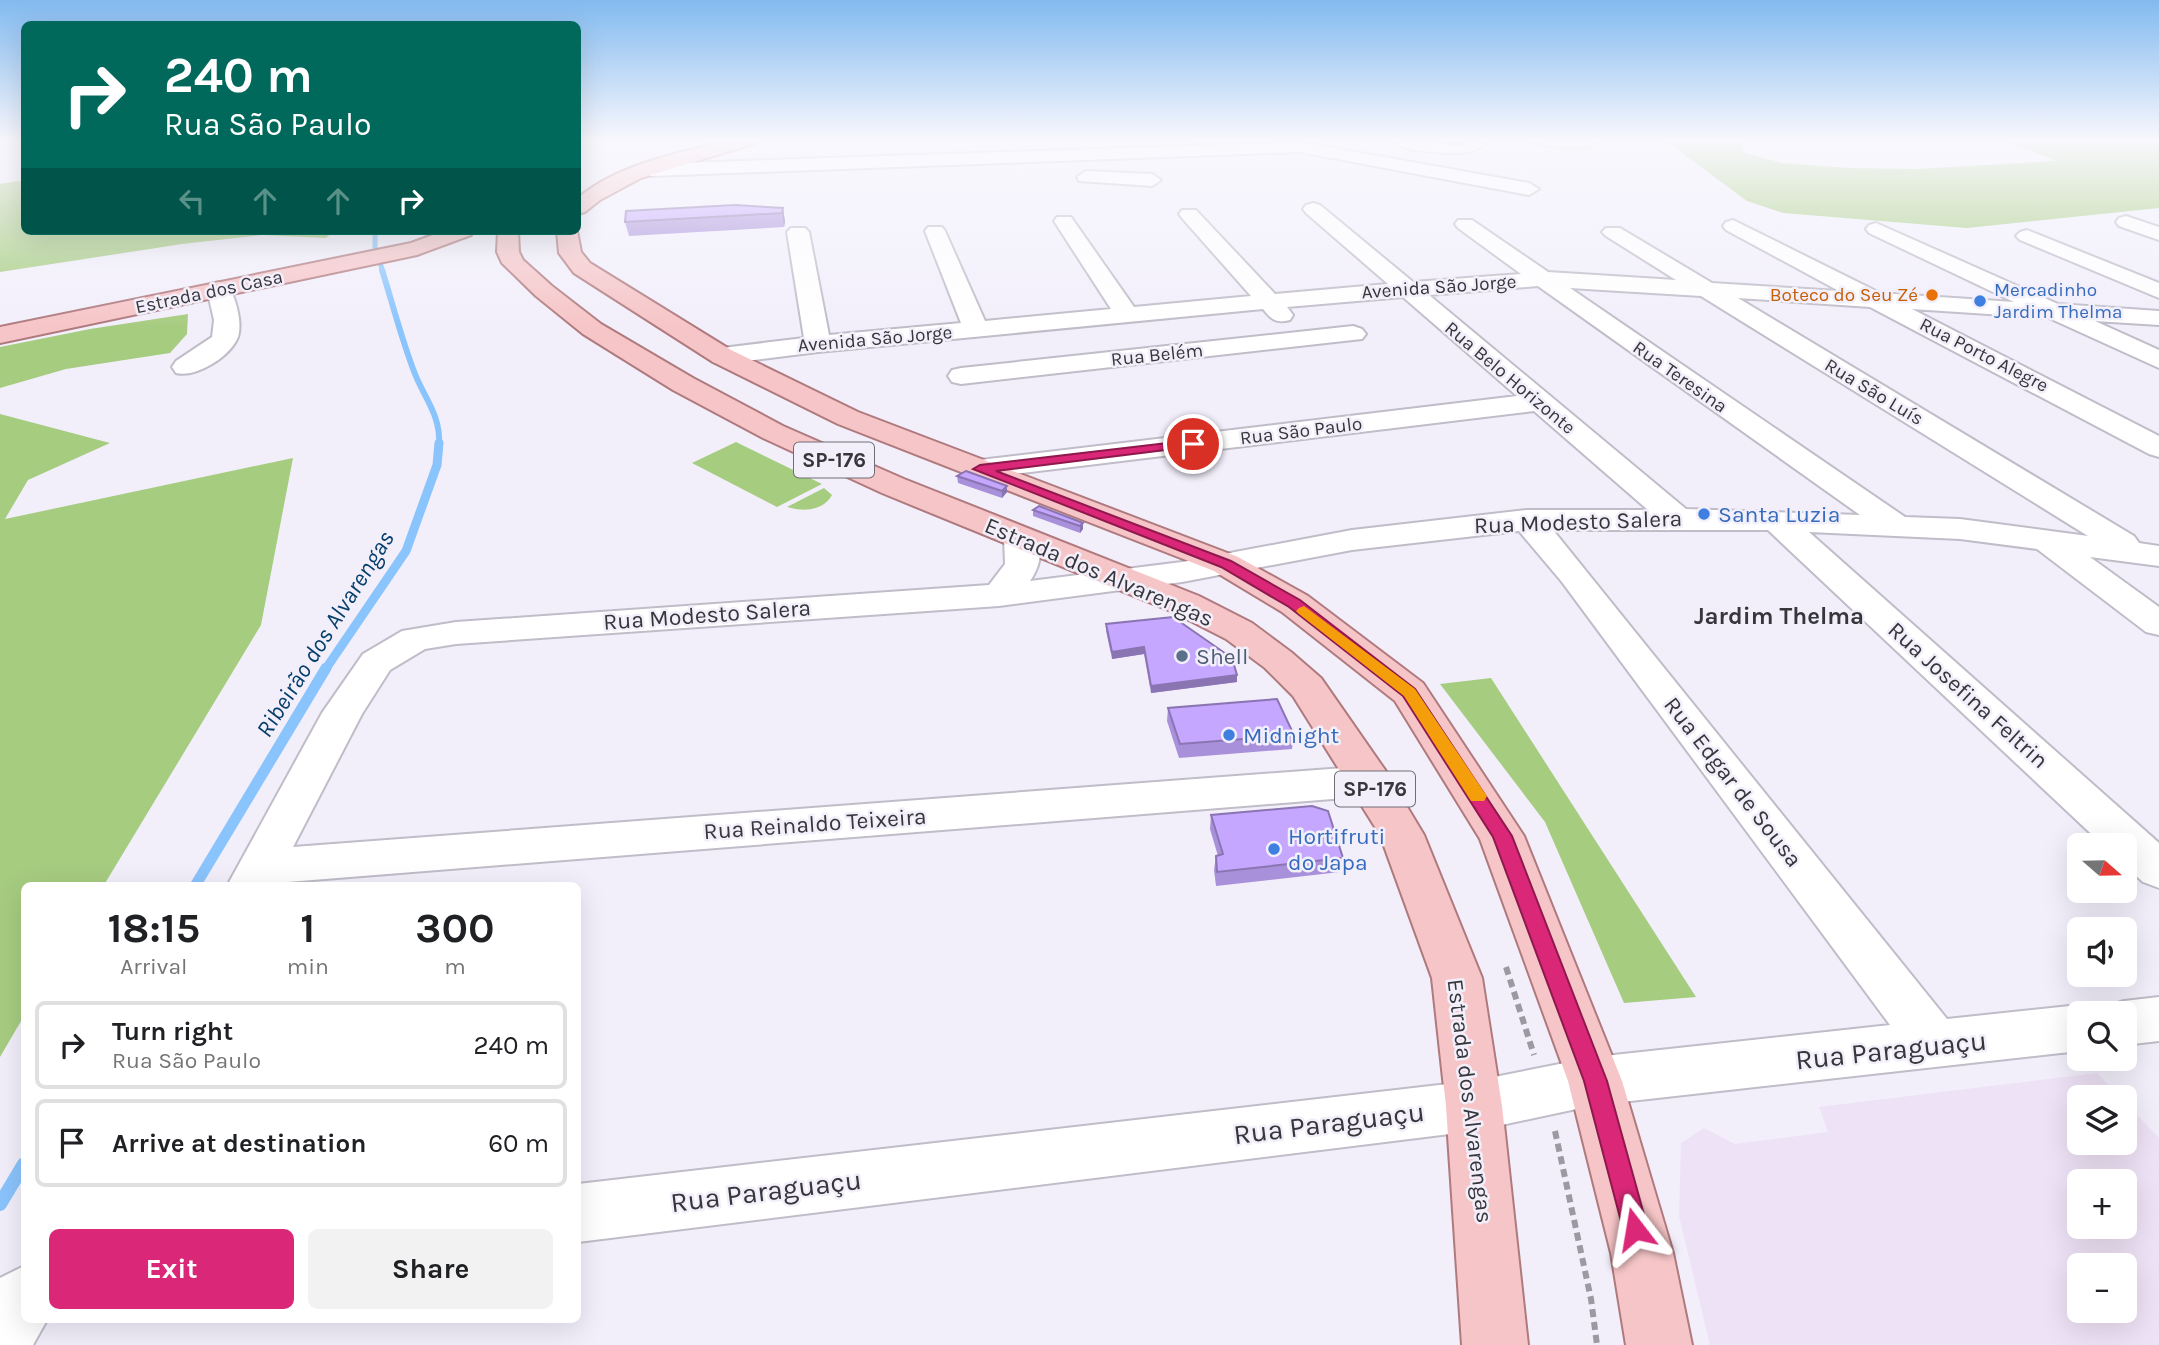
<!DOCTYPE html>
<meta charset="utf-8">
<style>
body{margin:0;font-family:Karla,sans-serif;background:#f2f2f2;color:#202124;height:100vh;display:flex;flex-direction:column;font-size:26px;white-space:nowrap}
*{box-sizing:border-box;margin:0}
p{font-size:23px;color:#757577}
.icon{flex:none;width:38px;height:38px;fill:none;stroke:currentColor;stroke-width:2;stroke-linecap:round;stroke-linejoin:round}
.map{position:relative;flex:1;overflow:hidden}
.panel{position:absolute;left:21px;top:882px;width:560px;height:441px;display:flex;flex-direction:column;background:#fff;border-radius:10px;box-shadow:0 7px 28px #0002}
.panel>*{flex:none}
.hud{position:absolute;left:21px;top:21px;width:560px;height:214px;border-radius:10px;box-shadow:0 7px 28px #0002;background:#00695c;color:#fff;overflow:hidden}
.needle{width:46px;rotate:110deg}
.tools{position:absolute;left:2067px;top:833px;display:grid;gap:14px}
.tools a{display:grid;place-items:center;width:70px;height:70px;border-radius:10px;background:#fff;box-shadow:0 7px 28px #0002;font-size:35px}
.pin{position:absolute;display:grid;place-items:center;width:60px;height:60px;color:#fff;margin:-30px;border:4px solid #fff;border-radius:50%;box-shadow:0 2px 7px #0007}
.me{position:absolute;width:77px;margin:-38px;rotate:346deg;stroke-linejoin:round;filter:drop-shadow(0 0 5px #0008)}
.turn{display:flex;align-items:center;gap:24px;height:147px;padding:0 28px;font-size:32px}
.turn .icon{width:91px;height:91px;stroke-width:2.5}
.turn b{display:block;font-size:49px;line-height:60px}
.lanes{display:flex;align-items:center;height:66px;padding:0 28px;background:#0003;justify-content:center;gap:35px;direction:ltr}
.lanes .off{opacity:.35}
.eta{display:flex;justify-content:space-evenly;align-items:center;height:119px;text-align:center}
.eta b{font-size:42px;font-weight:700;line-height:49px}
.cta{display:flex;gap:14px;margin-top:auto;padding:14px 28px}
.cta a{flex:1;height:80px;border-radius:10px;background:#db2777;color:#fff;font-size:28px;font-weight:700;line-height:80px;text-align:center}
.cta a+a{background:#f2f2f2;color:#202124}
ul{padding:0;list-style:none}
li{display:flex;align-items:center;gap:21px;height:88px;margin:0 14px 10px;padding:0 14px;border:4px solid #e0e0e0;border-radius:10px}
li div{flex:1}
li b{display:block;font-size:26px}
li em{font-style:normal}
.map>svg:first-child{display:block}
.education{fill:#eee2f6;fill-rule:evenodd}
.green{fill:#a6cc80}
.lines{fill:none;stroke-linecap:round;stroke-linejoin:round}
.stream-far4{stroke:#8ac4fc;stroke-width:5}
.stream-far3{stroke:#8ac4fc;stroke-width:6}
.stream-far2{stroke:#8ac4fc;stroke-width:9}
.stream-far1{stroke:#8ac4fc;stroke-width:11}
.stream{stroke:#8ac4fc;stroke-width:14}
.minor-casing{stroke:#c0bcc8;stroke-width:4}
.major-casing{stroke:#af7a7e;stroke-width:4}
.path{stroke:#9b99a2;stroke-width:6;stroke-dasharray:8 5;stroke-linecap:butt}
.minor{fill:#fff;fill-rule:evenodd}
.major{fill:#f6c5c7;fill-rule:evenodd}
.wall{fill:#a990db}
.shaded-wall{fill:#8a75b2}
.building{fill:#c5a7ff;stroke:#8a75b2;stroke-width:2}
.route{fill:#db2777;stroke:#8e194d;stroke-width:2}
.slow{fill:#f59e0b}
.food-dot{fill:#e8710a;stroke:#f2effb;stroke-width:2.5}
.shop-dot{fill:#3f7fe0;stroke:#f2effb;stroke-width:2.5}
.service-dot{fill:#5c6f8a;stroke:#f2effb;stroke-width:2.5}
.labels{text-anchor:middle;dominant-baseline:central;stroke-width:5;stroke-linejoin:round;paint-order:stroke}
.far-street-label{font-size:19px;fill:#37363b;stroke:#f2effb}
.far-shop-label{font-size:19px;fill:#366cbe;stroke:#f2effb;text-anchor:start}
.far-food-label{font-size:19px;fill:#c56008;stroke:#f2effb;text-anchor:end}
.shield{fill:#f2effb;stroke:#6f6e75;stroke-width:2}
.shield-label{font-size:21px;font-weight:bold;fill:#37363b}
.shop-label{font-size:23px;fill:#366cbe;stroke:#f2effb;text-anchor:start}
.street-label{font-size:23px;fill:#37363b;stroke:#f2effb}
.service-label{font-size:23px;fill:#4e5e75;stroke:#f2effb;text-anchor:start}
.neighbourhood-label{font-size:24px;font-weight:bold;fill:#37363b;stroke:#f2effb}
.water-label{font-size:24px;font-style:italic;fill:#063f6b;stroke:#f2effb}
.near-street-label{font-size:28px;fill:#37363b;stroke:#f2effb}
</style>
<div class="map">
<svg width="2159" height="1345" viewBox="0 0 2159 1345">
<rect width="100%" height="100%" fill="#f2effb"/>
<path class="education" d="M2097,1073L2120,1097H2079V1143H2124L2125,1102L2159,1138V1345H1710L1679,1216L1681,1143L1704,1128L1735,1144L1828,1132L1819,1107ZM2124,1181V1227H2079V1181ZM2124,1265V1311H2079V1265Z"/>
<g class="green">
<polygon points="1663,139 1741,139 1744,153 1782,163 1848,168 1917,169 2057,161 2000,139 2159,139 2159,208 1967,228 1783,213 1747,201"/>
<polygon points="24,180 24,231 334,231 326,238 262,235 182,244 0,272 0,184"/>
<polygon points="188,314 187,334 170,353 66,369 0,388 0,347 90,329"/>
<polygon points="0,414 110,443 28,480 5,519 293,458 261,625 104,885 24,886 24,1016 0,1057"/>
<polygon points="736,442 822,484 777,507 692,463"/>
<path d="M824,488L832,495C823,511 804,512 787,507Z"/>
<polygon points="1491,678 1696,997 1624,1003 1545,822 1440,684"/>
</g>
<g class="lines">
<polyline class="stream-far4" points="375,231 375,247 383,272"/>
<path class="stream-far3" d="M382,270C393,305 402,341 415,374C425,399 441,416 439,445"/>
<polyline class="stream-far2" points="325,670 406,551 437,465 439,443"/>
<polyline class="stream-far1" points="195,886 326,668"/>
<polyline class="stream" points="0,1204 24,1164"/>
<g class="minor-casing">
<g id="minor">
<path d="M1398,139L1459,143L1470,139H1490C1485,145 1478,149 1471,151C1459,155 1403,152 1395,143Z"/>
<path d="M1528,139H1591L1597,143C1588,151 1537,147 1528,139Z"/>
<polygon points="1300,142 1529,183 1539,189 1529,195 1300,152 651,176 642,170 651,164"/>
<polygon points="1086,171 1152,174 1161,180 1152,186 1079,181 1077,177"/>
<path d="M1313,203L1320,205L1413,282L1521,274L1458,228L1455,224L1458,220H1472L1548,272L1676,280L1606,236L1602,232L1606,228H1620L1712,283L1839,291L1726,230L1723,226L1726,222L1733,220L1880,293L2014,302L1869,233L1866,229L1869,225L1876,223L2058,304L2159,311V325L2095,321L2159,350V368L2049,318L1912,309L2159,436V457L2149,454L1870,307L1738,298L2134,536L2139,543L2159,546V566L2090,557L2159,607V635L2146,632L2037,549L1960,539L1809,532L2159,843V888L2143,882L2124,865V845H2103L1768,530H1553L1947,1019L2079,1005L2098,1013H2079V1051L1595,1105L1474,1131L578,1242V1184L1474,1081L1595,1057L1890,1025L1562,582L1519,531L1352,550L1182,582L999,606L456,644L425,649L390,670L362,714L293,847L1370,766L1385,770L1391,781L1385,792L1370,796L275,883L274,886H227L322,713L363,654L402,631L456,622L989,585L1005,564L1004,539L1009,532L1021,529L1033,532C1044,548 1041,565 1030,581L1182,562L1352,530L1527,510H1648L1534,411L980,478L969,475L965,469L969,463L980,460L1517,396L1403,297L1287,307L1293,315L1290,320C1276,324 1271,319 1263,309L818,352L722,364L713,362L709,356L713,350L722,348L804,338L787,232L791,228H805L809,232L829,335L961,323L925,231L928,227H942L945,231L985,321L1111,309L1054,221L1057,217H1071L1134,307L1251,296L1182,218L1179,214L1182,210H1196L1275,294L1388,284L1306,213L1303,209L1306,205ZM1538,286L1860,515L1686,509L1429,295ZM1570,288L1701,296L2088,536L1960,519L1905,517Z"/>
<polygon points="2126,216 2159,227 2159,240 2119,226 2116,222 2119,218"/>
<polygon points="2027,230 2159,283 2159,298 2020,240 2016,236 2020,232"/>
<path d="M219,282L227,284C235,295 243,323 238,337C230,357 196,378 176,373L172,367L176,361L212,337L214,320L207,289L211,284Z"/>
<polygon points="1353,326 1362,329 1366,334 1362,339 961,384 952,382 948,376 952,370 961,368"/>
<polygon points="2159,997 2159,1041 2124,1045 2124,1013 2103,1013 2105,1007 2124,1001"/>
<polygon points="24,1266 24,1320 47,1320 33,1345 0,1345 0,1278"/>
</g>
</g>
<g class="major-casing">
<g id="major">
<path d="M732,139H759L756,143L641,178L600,200L585,212L578,214V198C619,163 681,153 732,139Z"/>
<polygon points="444,231 474,231 471,235 417,255 0,343 0,327 411,243"/>
<polygon points="498,231 518,231 519,252 523,260 552,286 601,324 693,378 783,426 904,479 1199,596 1252,623 1291,652 1321,678 1385,770 1424,835 1482,978 1502,1106 1528,1345 1462,1345 1446,1106 1432,978 1380,835 1293,696 1265,668 1226,639 1173,612 882,493 763,438 673,390 583,334 536,296 502,263 497,252"/>
<polygon points="557,231 577,231 581,252 590,263 731,350 858,412 1238,557 1308,596 1423,683 1524,836 1622,1081 1673,1253 1692,1345 1626,1345 1611,1253 1568,1081 1480,839 1395,701 1282,612 1214,571 838,424 713,362 574,273 559,253"/>
</g>
</g>
<g class="path">
<polyline points="1506,967 1534,1055"/>
<polyline points="1555,1131 1591,1299 1597,1345"/>
</g>
<use href="#minor" class="minor"/>
<use href="#major" class="major"/>
</g>
<g class="wall">
<polygon points="1414,139 1470,139 1459,146"/>
<polygon points="783,208 785,222 784,227 629,236 625,222"/>
<polygon points="957,476 1007,492 1002,498 958,483"/>
<polygon points="1033,510 1083,523 1083,529 1080,533 1033,516"/>
<polygon points="1106,624 1237,675 1237,682 1151,693 1144,654 1112,659 1106,631"/>
<polygon points="1168,708 1294,735 1292,749 1179,758 1167,721"/>
<polygon points="1211,815 1343,858 1340,872 1216,886 1214,870 1216,856 1218,856 1210,829"/>
</g>
<g class="shaded-wall">
<polygon points="1460,139 1470,139 1459,146"/>
<polygon points="783,208 785,222 784,227 782,213"/>
<polygon points="1007,486 1007,492 1002,498 1002,491"/>
<polygon points="1083,523 1083,529 1080,533 1080,526"/>
<polygon points="1144,647 1144,654 1112,659 1112,652"/>
<polygon points="1237,675 1237,682 1151,693 1151,686"/>
</g>
<g class="building">
<polygon points="735,205 783,208 782,213 625,222 626,211"/>
<polygon points="966,471 1007,486 1002,491 957,476"/>
<polygon points="1039,506 1083,523 1080,526 1033,510"/>
<polygon points="1173,617 1232,658 1237,675 1151,686 1144,647 1112,652 1106,624"/>
<polygon points="1277,699 1294,735 1180,744 1168,708"/>
<polygon points="1312,806 1328,811 1343,858 1217,872 1216,856 1223,854 1211,815"/>
</g>
<linearGradient id="sky" x2="0" y2="1"><stop stop-color="#82baf0"/><stop offset="0.43" stop-color="#f9f8fd"/><stop offset="1" stop-color="#f9f8fd" stop-opacity="0"/></linearGradient>
<rect width="2159" height="327" fill="url(#sky)"/>
<polygon class="route" points="1193,440 1197,441 1197,446 996,471 1231,561 1300,600 1415,689 1512,836 1607,1081 1648,1229 1644,1238 1635,1241 1627,1238 1623,1229 1584,1081 1493,837 1403,696 1289,607 1221,567 973,469 980,465"/>
<polygon class="slow" points="1304,606 1415,689 1484,792 1487,796 1484,801 1471,801 1404,696 1299,614 1296,611 1299,608"/>
<circle class="food-dot" cx="1932" cy="295" r="7"/>
<g class="shop-dot">
<circle cx="1980" cy="301" r="7"/>
<circle cx="1704" cy="514" r="7"/>
<circle cx="1229" cy="735" r="7"/>
<circle cx="1274" cy="849" r="7"/>
</g>
<circle class="service-dot" cx="1182" cy="656" r="7"/>
<g class="labels">
<g class="far-street-label">
<text transform="translate(1439 287) rotate(-4)">Avenida São Jorge</text>
<text transform="translate(209 292) rotate(-12)">Estrada dos Casa</text>
<text transform="translate(875 339) rotate(-5)">Avenida São Jorge</text>
<text transform="translate(1157 355) rotate(-6)">Rua Belém</text>
<text transform="translate(1984 355) rotate(27)">Rua Porto Alegre</text>
<text transform="translate(1680 377) rotate(35)">Rua Teresina</text>
<text transform="translate(1510 378) rotate(40)">Rua Belo Horizonte</text>
<text transform="translate(1874 392) rotate(31)">Rua São Luís</text>
<text transform="translate(1301 431) rotate(-7)">Rua São Paulo</text>
</g>
<g class="far-shop-label">
<text x="1994" y="290">Mercadinho<tspan x="1994" dy="22">Jardim Thelma</tspan></text>
</g>
<g class="far-food-label">
<text x="1918" y="295">Boteco do Seu Zé</text>
</g>
<g class="shield">
<rect x="794" y="442.5" width="80" height="35" rx="5"/>
<rect x="1335" y="771.5" width="80" height="35" rx="5"/>
</g>
<g class="shield-label">
<text x="834" y="460">SP-176</text>
<text x="1375" y="789">SP-176</text>
</g>
<g class="shop-label">
<text x="1718" y="514">Santa Luzia</text>
<text x="1243" y="735">Midnight</text>
<text x="1288" y="836">Hortifruti<tspan x="1288" dy="26">do Japa</tspan></text>
</g>
<g class="street-label">
<text transform="translate(1578 522) rotate(-2)">Rua Modesto Salera</text>
<text transform="translate(1099 572) rotate(23)">Estrada dos Alvarengas</text>
<text transform="translate(707 615) rotate(-4)">Rua Modesto Salera</text>
<text transform="translate(1968 695) rotate(42)">Rua Josefina Feltrin</text>
<text transform="translate(1733 782) rotate(52)">Rua Edgar de Sousa</text>
<text transform="translate(815 824) rotate(-4)">Rua Reinaldo Teixeira</text>
<text transform="translate(1470 1101) rotate(83)">Estrada dos Alvarengas</text>
</g>
<g class="service-label">
<text x="1196" y="656">Shell</text>
</g>
<g class="neighbourhood-label">
<text x="1779" y="616">Jardim Thelma</text>
</g>
<g class="water-label">
<text transform="translate(325 634) rotate(-58)">Ribeirão dos Alvarengas</text>
</g>
<g class="near-street-label">
<text transform="translate(1891 1050) rotate(-6)">Rua Paraguaçu</text>
<text transform="translate(1329 1123) rotate(-7)">Rua Paraguaçu</text>
<text transform="translate(766 1191) rotate(-7)">Rua Paraguaçu</text>
</g>
</g>
</svg>
<div class="tools">
<a><svg class="needle" viewBox="-14 -14 28 28"><path d="M0-13l5 13h-10z" fill="#e53935"/><path d="M0 13l5-13h-10z" fill="#757577"/></svg></a>
<a><svg class="icon" aria-label="sound" viewBox="0 0 24 24"><path d="M4 9h4l5-4v14l-5-4H4zM17 9q2 3 0 6"/></svg></a>
<a><svg class="icon" aria-label="search" viewBox="0 0 24 24"><circle cx="10" cy="10" r="6"/><path d="M15 15l6 6"/></svg></a>
<a><svg class="icon" aria-label="layers" viewBox="0 0 24 24"><path d="M12 4l9 5-9 5-9-5zM3 14l9 5 9-5"/></svg></a>
<a>+</a>
<a>−</a>
</div>
<div class="pin" style="left:1193px;top:444px;background:#d93025"><svg class="icon" aria-label="arrive" viewBox="0 0 24 24"><path d="M6 21V4h12l-3 4 3 4H6"/></svg></div>
<svg class="me" style="left:1635px;top:1229px" viewBox="-20 -20 40 40"><path d="M0-17L14 15 0 8-14 15z" fill="#db2777" stroke="#fff" stroke-width="4"/></svg>
<div class="hud">
<div class="turn"><svg class="icon" aria-label="right" viewBox="0 0 24 24"><path d="M7 20v-9h11M14 6l5 5-5 5"/></svg><div><b>240 m</b>Rua São Paulo</div></div>
<div class="lanes"><svg class="icon off" aria-label="left" viewBox="0 0 24 24"><path d="M17 20v-9H6M10 6l-5 5 5 5"/></svg><svg class="icon off" aria-label="ahead" viewBox="0 0 24 24"><path d="M12 20V5M6 11l6-6 6 6"/></svg><svg class="icon off" aria-label="ahead" viewBox="0 0 24 24"><path d="M12 20V5M6 11l6-6 6 6"/></svg><svg class="icon" aria-label="right" viewBox="0 0 24 24"><path d="M7 20v-9h11M14 6l5 5-5 5"/></svg></div>
</div>
<section class="panel">
<div class="eta">
<div><b>18:15</b><p>Arrival</p></div>
<div><b>1</b><p>min</p></div>
<div><b>300</b><p>m</p></div>
</div>
<ul>
<li><svg class="icon" aria-label="right" viewBox="0 0 24 24"><path d="M7 20v-9h11M14 6l5 5-5 5"/></svg><div><b>Turn right</b><p>Rua São Paulo</p></div><em>240 m</em></li>
<li><svg class="icon" aria-label="arrive" viewBox="0 0 24 24"><path d="M6 21V4h12l-3 4 3 4H6"/></svg><div><b>Arrive at destination</b></div><em>60 m</em></li>
</ul>
<div class="cta"><a>Exit</a><a>Share</a></div>
</section>
</div>
